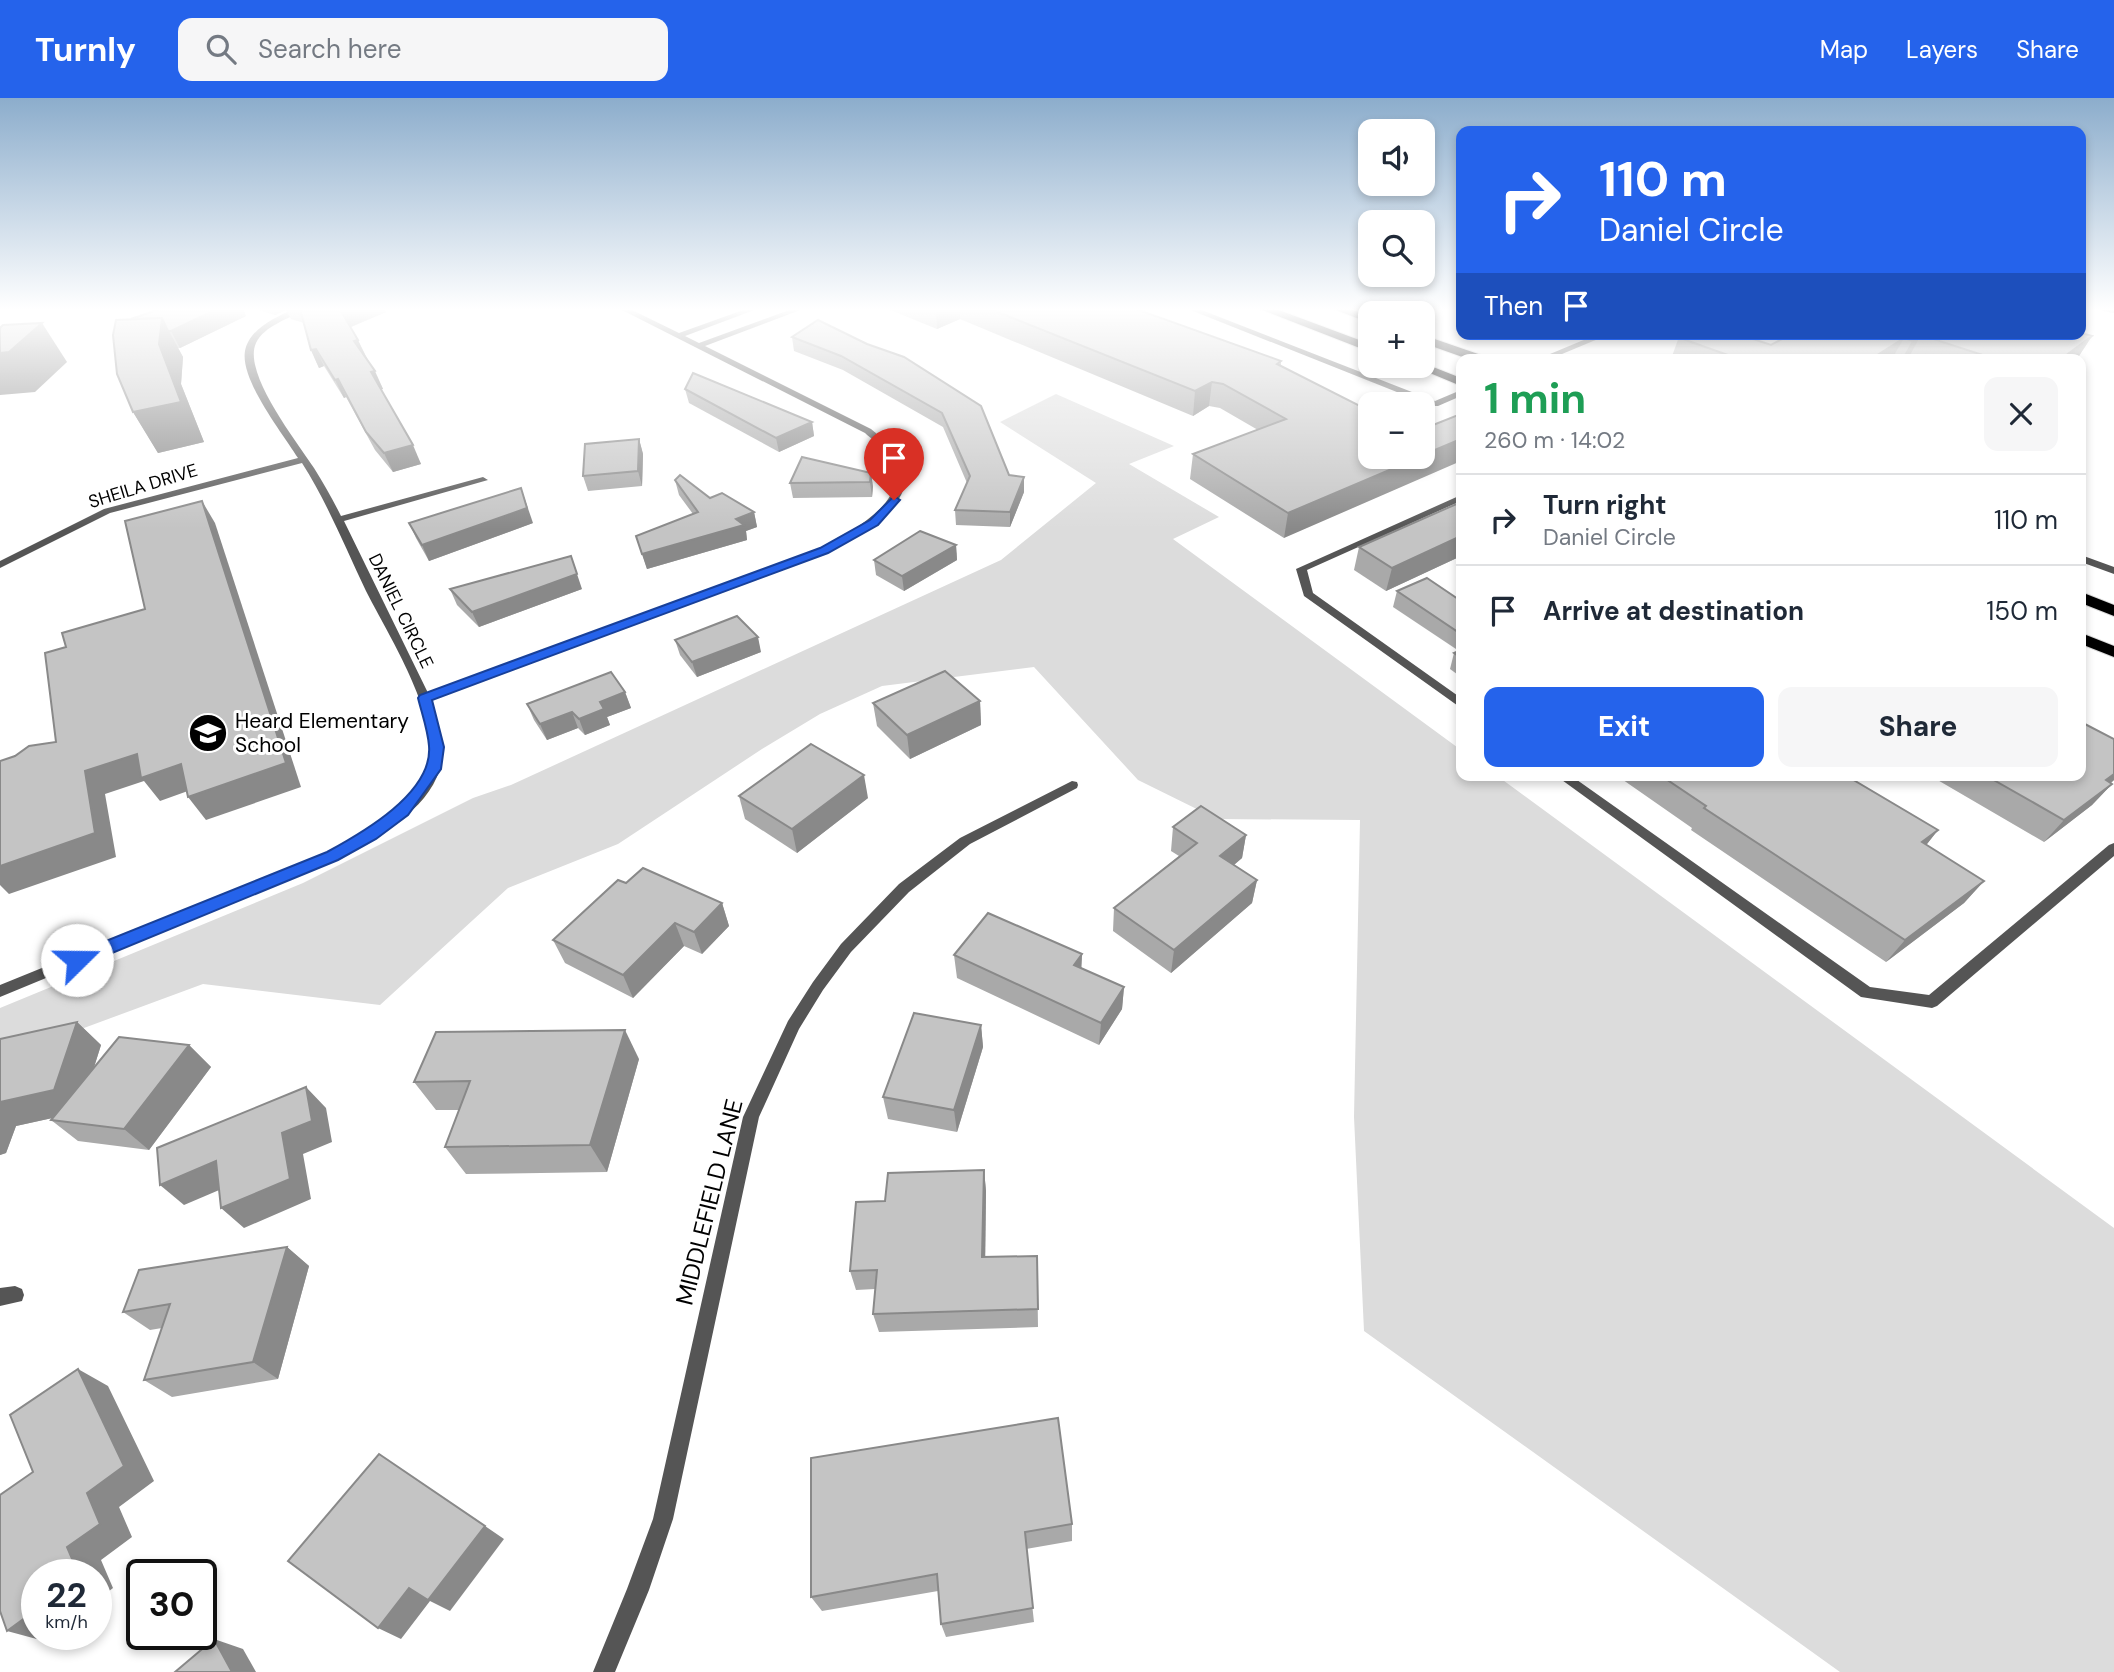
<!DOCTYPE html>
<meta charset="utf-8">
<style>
body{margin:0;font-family:"DM Sans",sans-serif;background:#f6f6f7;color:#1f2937;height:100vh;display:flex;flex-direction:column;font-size:26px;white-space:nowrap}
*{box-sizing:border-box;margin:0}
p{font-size:23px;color:#747a83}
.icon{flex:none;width:38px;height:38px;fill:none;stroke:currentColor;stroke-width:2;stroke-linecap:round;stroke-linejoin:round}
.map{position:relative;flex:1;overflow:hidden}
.drawer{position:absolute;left:1456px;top:256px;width:630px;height:427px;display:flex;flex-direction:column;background:#fff;border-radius:14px;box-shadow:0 4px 10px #0003}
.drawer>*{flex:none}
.top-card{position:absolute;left:1456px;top:28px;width:630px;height:214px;border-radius:14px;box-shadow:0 4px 10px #0003;background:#2563eb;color:#fff;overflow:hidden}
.fabs{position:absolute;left:1358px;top:21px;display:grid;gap:14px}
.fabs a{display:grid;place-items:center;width:77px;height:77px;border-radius:14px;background:#fff;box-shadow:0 4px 10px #0003;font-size:35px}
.speed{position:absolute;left:21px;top:1461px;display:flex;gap:14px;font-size:35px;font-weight:700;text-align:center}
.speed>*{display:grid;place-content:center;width:91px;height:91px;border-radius:50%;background:#fff;box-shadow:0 4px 10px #0003;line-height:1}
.speed small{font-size:18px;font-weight:400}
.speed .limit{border:4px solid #111;border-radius:10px;background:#fff;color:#111}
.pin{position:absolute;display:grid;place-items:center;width:60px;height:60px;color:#fff;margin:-72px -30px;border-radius:50% 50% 50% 0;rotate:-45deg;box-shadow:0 0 7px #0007}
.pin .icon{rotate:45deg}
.me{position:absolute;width:77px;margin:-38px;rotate:68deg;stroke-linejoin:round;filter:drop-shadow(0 0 5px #0008)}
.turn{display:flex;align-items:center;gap:24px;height:147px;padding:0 28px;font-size:32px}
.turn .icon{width:91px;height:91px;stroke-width:2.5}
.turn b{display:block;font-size:49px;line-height:60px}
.then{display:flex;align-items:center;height:66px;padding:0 28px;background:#0003;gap:14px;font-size:26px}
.round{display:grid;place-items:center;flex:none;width:74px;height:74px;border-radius:14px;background:#f6f6f7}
.headline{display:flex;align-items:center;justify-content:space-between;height:119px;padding:0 28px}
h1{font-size:42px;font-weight:700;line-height:52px;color:#1e9e55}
.action{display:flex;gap:14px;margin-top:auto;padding:14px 28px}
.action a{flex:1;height:80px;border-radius:14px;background:#2563eb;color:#fff;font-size:28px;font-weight:700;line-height:80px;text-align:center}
.action a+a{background:#f6f6f7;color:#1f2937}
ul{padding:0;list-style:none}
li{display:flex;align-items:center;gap:21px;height:91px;padding:0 28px;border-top:2px solid #e0e1e3}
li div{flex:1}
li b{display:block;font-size:26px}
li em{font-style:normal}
header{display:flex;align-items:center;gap:42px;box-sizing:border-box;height:98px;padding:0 35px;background:#2563eb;color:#fff}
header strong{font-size:33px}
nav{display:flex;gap:38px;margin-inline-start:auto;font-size:24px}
.search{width:490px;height:63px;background:#f6f6f7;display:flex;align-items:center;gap:18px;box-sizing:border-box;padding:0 24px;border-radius:14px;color:#747a83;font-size:26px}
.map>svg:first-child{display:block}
.green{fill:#dcdcdc}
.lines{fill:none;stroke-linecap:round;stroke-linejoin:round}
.highway-casing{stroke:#dbdbdb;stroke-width:2}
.lane{fill:#555;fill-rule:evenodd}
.street{fill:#555;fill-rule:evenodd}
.secondary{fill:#222;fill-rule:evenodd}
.highway{fill:#000;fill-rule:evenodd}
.wall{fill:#a9a9a9}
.shaded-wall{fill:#898989}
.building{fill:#c4c4c4;stroke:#898989;stroke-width:2}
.route{fill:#2563eb;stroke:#184099;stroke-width:2}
.labels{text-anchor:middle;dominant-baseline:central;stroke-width:6;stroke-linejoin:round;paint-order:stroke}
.far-street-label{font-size:18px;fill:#000;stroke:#fff}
.poi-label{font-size:21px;fill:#000;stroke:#fff;text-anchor:start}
.near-street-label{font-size:24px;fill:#000;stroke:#fff}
</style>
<header>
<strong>Turnly</strong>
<div class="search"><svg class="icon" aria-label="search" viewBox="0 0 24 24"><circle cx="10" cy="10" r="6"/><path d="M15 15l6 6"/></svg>Search here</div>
<nav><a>Map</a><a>Layers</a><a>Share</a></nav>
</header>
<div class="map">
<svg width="2114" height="1574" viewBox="0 0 2114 1574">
<rect width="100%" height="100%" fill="#fff"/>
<polygon class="green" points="1056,296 1174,348 1129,366 1219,419 1173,441 1461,652 1461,677 1496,677 2114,1130 2114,1574 1840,1574 1364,1233 1354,1019 1360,722 1217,721 1138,682 1034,569 882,588 820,616 762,651 618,746 508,790 380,907 203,886 0,961 0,910 303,785 473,700 511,687 1001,462 1096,385 1000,324"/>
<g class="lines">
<g class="highway-casing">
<g id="highway">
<polygon points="1260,211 1276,211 1370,246 1370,254"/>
<polygon points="1333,211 1350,211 1370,218 1370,225"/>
<polygon points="1423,237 1484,258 1486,261 1468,261 1423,245"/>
<polygon points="1423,265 1461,280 1461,288 1413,268 1423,268"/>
<polygon points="2081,494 2114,507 2114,518 2081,505"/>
<polygon points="2081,535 2114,548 2114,559 2081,546"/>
</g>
</g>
<g class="lane">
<polygon points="1188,211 1199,211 1435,303 1461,292 1461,298 1438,308 1432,308"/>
<polygon points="1461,397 1461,403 1307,472 1313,495 1461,600 1461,610 1304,498 1296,471"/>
<polygon points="2081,457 2114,469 2114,476 2081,464"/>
<polygon points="1555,677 1570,677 1870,889 1929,897 2109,747 2114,745 2114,758 1937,908 1932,910 1861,899"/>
</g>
<g class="street">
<path d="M294,211H304C288,222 265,227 256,245C242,275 298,345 314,370C324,386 333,402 341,418L483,379L488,382L344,423L428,595L820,450C853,433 922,398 885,353C880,346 871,341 865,335L620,211H630L679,235L746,211H757L685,238L699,245L792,211H803L705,248L871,331C884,342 896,352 903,367C919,407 855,440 828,454L431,602C437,620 444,640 442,660C437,705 386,734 351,754L0,899V887L327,754C363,735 412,712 427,671C444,623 387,535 366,493C345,449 328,406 302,365L110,415L0,470V463L104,411L298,360C283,336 240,282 245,253C249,231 276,219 294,211Z"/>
<polygon points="1598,236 1610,236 1550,261 1538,261"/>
<polygon points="1072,683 1077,684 1078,687 1077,690 970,746 909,794 851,854 823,892 799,931 759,1019 673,1421 649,1492 615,1574 593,1574 627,1491 653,1421 743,1019 788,923 813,884 841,846 899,786 960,740"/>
<polygon points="15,1188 22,1191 24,1197 22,1203 0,1208 0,1190"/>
</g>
<polygon class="secondary" points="2102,211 2114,211 2114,215 2103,213"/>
<use href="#highway" class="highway"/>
</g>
<g class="wall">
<polygon points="160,211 243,211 246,218 180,250 178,250 183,259 181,286 204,344 158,355 133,314 131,221"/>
<polygon points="255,211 385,211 386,214 351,229 383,291 381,291 421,366 393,374 375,352 346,299 344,300 324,268 319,270 311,252 304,225 291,221 286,212 275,217"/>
<polygon points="888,211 1136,211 1281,263 1281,268 1370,313 1284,440 1190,381 1193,356 1258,332 1220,310 1209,308 1193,318 960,221 937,231"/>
<polygon points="1680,236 1738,236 1771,247 1790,241 1799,236 2092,238 2077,261 1913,261 1909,259 1906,261 1671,261"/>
<polygon points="792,239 867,246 1009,377 1024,379 1024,394 1010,429 956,427 955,412 967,385 943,329 843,272 794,253"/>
<polygon points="685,291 812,324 814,338 779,354 689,305"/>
<polygon points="639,341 643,356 642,388 588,393 583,378"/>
<polygon points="871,375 873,389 872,399 793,400 790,385"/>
<polygon points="675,382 710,400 754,414 757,429 746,433 747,442 647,471 636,438 693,416 679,397"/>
<polygon points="1461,404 1461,454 1459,459 1386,493 1354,472 1359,449"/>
<polygon points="409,425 533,425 429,463 416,440"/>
<polygon points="956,447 957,462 904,493 876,477 874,462"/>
<polygon points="450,491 582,491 479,529 457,507"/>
<polygon points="1397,493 1461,503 1461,579 1450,571 1454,555 1459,553 1393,509"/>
<polygon points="675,542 761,554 697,579 680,557"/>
<polygon points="625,594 631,610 607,619 610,627 585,637 578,630 547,642 534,622 527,606"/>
<polygon points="980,603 981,627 910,661 877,628 873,605"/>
<polygon points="2114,641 2114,682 2111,685 2112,686 2092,707 2044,744 1929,677 2081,677"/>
<polygon points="1616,677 1845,677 1938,732 1926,747 1984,783 1964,805 1886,864 1691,732 1692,730"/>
<polygon points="739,698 868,700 797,755 745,721"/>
<polygon points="1173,729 1246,737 1242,760 1234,767 1257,782 1252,805 1171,875 1113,833 1114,810 1179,758 1171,753"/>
<polygon points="626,785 722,805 729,828 702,856 684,848 633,900 565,865 553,842"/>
<polygon points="1082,856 1081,870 1124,889 1122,911 1099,947 957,880 954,857"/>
<polygon points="77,924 101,947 94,969 189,947 211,969 149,1052 78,1043 51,1022 52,1020 16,1028 6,1055 0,1057 0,941"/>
<polygon points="981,927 983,949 957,1034 888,1021 883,999"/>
<polygon points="639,961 607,1074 466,1076 445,1049 459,1012 436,1012 414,984"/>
<polygon points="984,1072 986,1093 985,1159 1037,1158 1038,1229 879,1234 873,1216 875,1191 856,1192 850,1173 885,1103"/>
<polygon points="287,1149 309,1168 278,1281 172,1299 144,1282 162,1230 150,1232 123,1214"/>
<polygon points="811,1360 1072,1426 1072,1443 1026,1451 1034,1524 946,1539 941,1526 938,1493 822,1513 811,1499"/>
</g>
<g class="shaded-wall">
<polygon points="217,211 243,211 246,218 180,250 171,233"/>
<polygon points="272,211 286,211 286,212 275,217"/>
<polygon points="346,211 385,211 386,214 348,230 341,213"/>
<polygon points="936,211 960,211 960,221 937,231"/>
<polygon points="162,220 183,259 181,286 204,344 158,355 133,314 159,246"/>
<polygon points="42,225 67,264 35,294 0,297 0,255"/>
<polygon points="1921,237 1909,259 1906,261 1902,261 1912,243"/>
<polygon points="2092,238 2077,261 2061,261"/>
<polygon points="1904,240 1892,261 1871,261"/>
<polygon points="358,242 366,259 354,243"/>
<polygon points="316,251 324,268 319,270 311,252"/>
<polygon points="375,273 383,291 379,292 371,274"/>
<polygon points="338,281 346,299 344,300 335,282"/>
<polygon points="1212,284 1209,308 1193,318 1195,293"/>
<polygon points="812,324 814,338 779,354 776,340"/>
<polygon points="639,341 643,356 642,388 638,373"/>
<polygon points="1461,341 1461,363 1284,440 1288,415 1420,359 1423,359 1423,357"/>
<polygon points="413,347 421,366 393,374 384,355"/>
<polygon points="871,375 873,389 872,399 870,384"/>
<polygon points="1024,379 1024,394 1010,429 1010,414"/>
<polygon points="521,390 533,425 429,463 422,447"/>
<polygon points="202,403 215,425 301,689 206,722 188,699"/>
<polygon points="754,414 757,429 746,433 747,442 647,471 642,456"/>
<polygon points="1461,434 1461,454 1459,459 1386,493 1392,470"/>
<polygon points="956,447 957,462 904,493 902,478"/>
<polygon points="571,458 582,491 479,529 472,514"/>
<polygon points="758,539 761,554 697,579 692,564"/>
<polygon points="625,594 631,610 607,619 610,627 585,637 579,621 600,604"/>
<polygon points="980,603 981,627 910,661 907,637"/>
<polygon points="572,614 578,630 547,642 540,626"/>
<polygon points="137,656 181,666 199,689 160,703 144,683 105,696 116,759 9,796 0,787 0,768 85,673"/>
<polygon points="2114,676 2114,682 2086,704 2106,682"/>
<polygon points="864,677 868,700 797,755 792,731"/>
<polygon points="2112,686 2092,707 2044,744 2064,722"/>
<polygon points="1938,732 1920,755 1922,744"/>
<polygon points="1246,737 1242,760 1217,781 1220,758"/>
<polygon points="1257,782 1252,805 1171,875 1174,852"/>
<polygon points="1984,783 1964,805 1886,864 1905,842"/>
<polygon points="722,805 729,828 702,856 694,834"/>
<polygon points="675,825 684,848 633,900 623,877"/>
<polygon points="1082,856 1081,879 1074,867"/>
<polygon points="1124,889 1122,911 1099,947 1101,925"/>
<polygon points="77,924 101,947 80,1014 16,1028 6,1055 0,1057 0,1004"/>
<polygon points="981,927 983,949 957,1034 954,1012"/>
<polygon points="625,932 639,961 607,1074 590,1047"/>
<polygon points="189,947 211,969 149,1052 124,1031"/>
<polygon points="306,989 326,1010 332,1044 303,1056 311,1101 244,1130 221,1110 282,1035"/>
<polygon points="216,1063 238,1084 184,1107 160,1087"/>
<polygon points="984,1072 986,1093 985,1179 982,1159"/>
<polygon points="287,1149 309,1168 278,1281 253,1264"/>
<polygon points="78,1271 108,1288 154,1383 119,1409 132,1439 101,1462 113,1490 96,1503 96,1477 79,1477 67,1449 87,1395"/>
<polygon points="485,1428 504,1441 450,1513 430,1503 401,1541 378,1530 409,1490"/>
<polygon points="37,1511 37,1536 52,1536 44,1543 7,1533"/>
<polygon points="214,1541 243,1551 256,1574 232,1574"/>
</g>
<g class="building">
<polygon points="160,211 217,211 171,233 168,233 162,220 131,221"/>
<polygon points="300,211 346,211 341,213 358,242 354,243 375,273 371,274 413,347 384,355 366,334 338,281 335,282 316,251 311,252"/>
<polygon points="990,211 1136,211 1281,263 1277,266 1370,313 1370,359 1420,359 1288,415 1193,356 1286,321 1223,286 1212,284 1195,293"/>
<polygon points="162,220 159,246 181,304 133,314 117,276 113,237 116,222"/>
<polygon points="818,222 867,246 904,259 981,308 1009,377 1024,379 1010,414 955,412 970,378 942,315 841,258 792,239"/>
<polygon points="42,225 9,254 0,255 0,230 3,227"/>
<polygon points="2081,235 2092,238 2061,261 1995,261 1921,237 1912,243 1904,240 1871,261 1739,261 1680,240 1681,236 1738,236 1771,247 1784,240 1790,241 1799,236 2081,236"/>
<polygon points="693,275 812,324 776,340 685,291"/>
<polygon points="1458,317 1461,319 1461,341 1423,357 1423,331"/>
<polygon points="639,341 638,373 583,378 585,346"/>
<polygon points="802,359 871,375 870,384 790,385"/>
<polygon points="680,377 710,400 722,395 754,414 736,421 744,427 642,456 636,438 698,414 675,382"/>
<polygon points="521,390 527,410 422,447 409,425"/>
<polygon points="202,403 286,665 188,699 181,666 141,680 137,656 85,673 95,735 0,768 0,663 15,658 29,648 56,644 45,555 66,549 62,535 145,511 125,423"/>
<polygon points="1461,404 1461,438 1392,470 1359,449"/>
<polygon points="920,433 956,447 902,478 874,462"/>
<polygon points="571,458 577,476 472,514 450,491"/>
<polygon points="1427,480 1461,503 1461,536 1397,493"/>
<polygon points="737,518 758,539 692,564 675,542"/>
<polygon points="1461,552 1461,560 1454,555"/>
<polygon points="945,573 980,603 907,637 873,605"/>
<polygon points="611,574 625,594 600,604 604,611 579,621 572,614 540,626 527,606"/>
<polygon points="2081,624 2114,641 2114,676 2106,682 2112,686 2064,722 1985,677 2081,677"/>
<polygon points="811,646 864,677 792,731 739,698"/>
<polygon points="1660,677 1845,677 1938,732 1922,744 1984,783 1905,842 1704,710 1706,708"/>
<polygon points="1201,708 1246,737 1220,758 1257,782 1174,852 1114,810 1197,745 1173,729"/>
<polygon points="643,770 722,805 694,834 675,825 623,877 553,842 618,782 626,785"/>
<polygon points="988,815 1082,856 1074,867 1124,889 1101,925 954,857"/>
<polygon points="914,915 981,927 954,1012 883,999"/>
<polygon points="77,924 54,992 0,1004 0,941"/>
<polygon points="625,932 590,1047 445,1049 470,983 414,984 436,934"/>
<polygon points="119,939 189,947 124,1031 51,1022"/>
<polygon points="306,989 312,1023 282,1035 290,1081 221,1110 216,1063 160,1087 157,1050"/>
<polygon points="984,1072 982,1159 1037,1158 1038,1211 873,1216 877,1172 850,1173 856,1104 885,1103 888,1075"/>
<polygon points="287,1149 253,1264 144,1282 170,1206 123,1214 139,1172"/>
<polygon points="78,1271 124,1368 87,1395 100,1426 67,1449 79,1477 37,1477 37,1511 7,1533 0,1513 0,1397 33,1374 10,1317"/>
<polygon points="1058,1320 1072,1426 1025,1434 1033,1510 941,1526 937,1476 811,1499 811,1360"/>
<polygon points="379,1356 485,1428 428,1502 409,1490 378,1530 288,1463"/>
<polygon points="214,1541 232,1574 175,1574"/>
</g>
<linearGradient id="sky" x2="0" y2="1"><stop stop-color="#8cadcc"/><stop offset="0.49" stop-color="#fff"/><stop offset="1" stop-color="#fff" stop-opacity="0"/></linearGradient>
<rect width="2114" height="431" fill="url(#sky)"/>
<path class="route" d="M894,398L900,402L878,427L828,455L432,602L444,649L441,671L408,717L376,741L338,762L83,867H71L68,862L71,857L327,754C362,735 433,695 429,648C428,633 422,616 418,600L420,597L820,450L870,422Z"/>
<defs>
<g id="school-disc" transform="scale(2.0125)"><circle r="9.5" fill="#000" stroke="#fff"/><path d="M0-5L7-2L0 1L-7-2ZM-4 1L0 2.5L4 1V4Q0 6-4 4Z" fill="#fff"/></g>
</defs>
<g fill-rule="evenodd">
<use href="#school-disc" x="208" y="635"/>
</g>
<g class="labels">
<g class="far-street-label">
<text transform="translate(143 388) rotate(-17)">SHEILA DRIVE</text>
<text transform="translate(401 513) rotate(64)">DANIEL CIRCLE</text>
</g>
<g class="poi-label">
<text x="235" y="623">Heard Elementary<tspan x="235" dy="24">School</tspan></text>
</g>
<g class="near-street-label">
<text transform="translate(709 1104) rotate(-76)">MIDDLEFIELD LANE</text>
</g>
</g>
</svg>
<div class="fabs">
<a><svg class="icon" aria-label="sound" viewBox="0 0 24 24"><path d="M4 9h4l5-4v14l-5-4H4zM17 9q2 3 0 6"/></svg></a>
<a><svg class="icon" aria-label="search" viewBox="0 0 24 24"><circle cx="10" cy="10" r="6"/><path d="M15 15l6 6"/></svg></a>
<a>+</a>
<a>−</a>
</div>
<div class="speed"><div>22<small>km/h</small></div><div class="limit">30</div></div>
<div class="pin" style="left:894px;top:402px;background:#d93025"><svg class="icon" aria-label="arrive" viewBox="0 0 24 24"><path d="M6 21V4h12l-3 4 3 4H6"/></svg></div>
<svg class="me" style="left:77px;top:862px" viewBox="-20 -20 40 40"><circle r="19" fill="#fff"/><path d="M0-13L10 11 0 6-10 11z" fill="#2563eb"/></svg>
<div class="top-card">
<div class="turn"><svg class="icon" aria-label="right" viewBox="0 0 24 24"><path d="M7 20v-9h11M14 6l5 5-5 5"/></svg><div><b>110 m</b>Daniel Circle</div></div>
<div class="then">Then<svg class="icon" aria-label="arrive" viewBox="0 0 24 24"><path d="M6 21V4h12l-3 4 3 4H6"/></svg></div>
</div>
<section class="drawer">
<div class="headline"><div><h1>1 min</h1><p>260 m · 14:02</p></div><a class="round"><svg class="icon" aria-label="close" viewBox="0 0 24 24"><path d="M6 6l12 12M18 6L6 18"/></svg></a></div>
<ul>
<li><svg class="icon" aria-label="right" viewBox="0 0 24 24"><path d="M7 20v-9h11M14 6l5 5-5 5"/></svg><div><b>Turn right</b><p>Daniel Circle</p></div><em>110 m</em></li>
<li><svg class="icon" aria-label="arrive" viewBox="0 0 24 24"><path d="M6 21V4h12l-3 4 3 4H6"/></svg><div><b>Arrive at destination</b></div><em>150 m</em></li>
</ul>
<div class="action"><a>Exit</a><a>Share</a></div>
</section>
</div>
